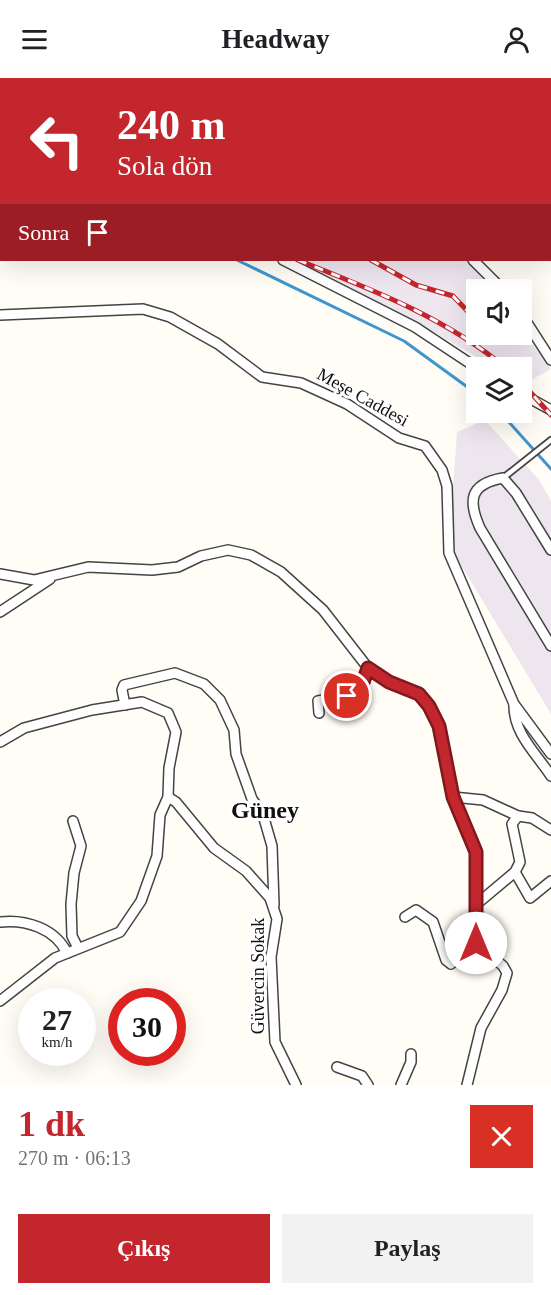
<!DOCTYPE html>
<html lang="tr">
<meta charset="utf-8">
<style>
body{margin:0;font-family:Georgia,serif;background:#f2f2f2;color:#202124;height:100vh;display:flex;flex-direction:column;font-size:22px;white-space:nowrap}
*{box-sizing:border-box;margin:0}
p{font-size:20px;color:#757577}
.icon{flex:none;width:33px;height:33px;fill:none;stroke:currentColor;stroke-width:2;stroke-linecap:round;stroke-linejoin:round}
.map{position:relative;height:1007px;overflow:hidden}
.panel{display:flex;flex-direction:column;background:#fff;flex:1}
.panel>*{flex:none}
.guide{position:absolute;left:0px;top:0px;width:552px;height:183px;box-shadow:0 6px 24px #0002;background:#c4262e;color:#fff;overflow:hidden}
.controls{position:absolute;left:466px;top:201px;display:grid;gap:12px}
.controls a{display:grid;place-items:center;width:66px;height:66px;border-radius:0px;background:#fff;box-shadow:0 6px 24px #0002;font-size:30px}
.speed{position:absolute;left:18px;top:910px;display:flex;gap:12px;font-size:30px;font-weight:700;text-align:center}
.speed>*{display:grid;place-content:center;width:78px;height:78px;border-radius:50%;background:#fff;box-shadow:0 6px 24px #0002;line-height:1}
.speed small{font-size:15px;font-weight:400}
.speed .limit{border:9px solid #d22;background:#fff;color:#111}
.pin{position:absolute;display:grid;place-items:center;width:51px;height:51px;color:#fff;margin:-26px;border:3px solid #fff;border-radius:50%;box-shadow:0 2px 6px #0007}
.me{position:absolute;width:66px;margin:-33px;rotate:0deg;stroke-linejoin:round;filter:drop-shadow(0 0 4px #0008)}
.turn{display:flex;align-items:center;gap:21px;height:126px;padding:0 18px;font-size:27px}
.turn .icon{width:78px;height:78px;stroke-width:2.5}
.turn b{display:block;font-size:42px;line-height:51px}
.then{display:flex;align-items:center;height:57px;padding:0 18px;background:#0003;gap:12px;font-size:22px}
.round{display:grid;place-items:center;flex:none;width:63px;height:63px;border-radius:0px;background:#f2f2f2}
.overview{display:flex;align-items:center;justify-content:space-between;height:102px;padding:0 18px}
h1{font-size:36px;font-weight:800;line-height:45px;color:#c4262e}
.primary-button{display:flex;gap:12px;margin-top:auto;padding:12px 18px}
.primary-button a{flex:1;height:69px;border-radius:0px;background:#c4262e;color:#fff;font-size:24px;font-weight:800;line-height:69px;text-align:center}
.primary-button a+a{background:#f2f2f2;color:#202124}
header{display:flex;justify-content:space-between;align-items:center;height:78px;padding:0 18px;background:#fff;font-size:27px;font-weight:800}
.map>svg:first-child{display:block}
.industrial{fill:#eee6ef}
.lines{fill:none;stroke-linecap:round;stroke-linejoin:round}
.stream{stroke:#3f96cf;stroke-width:3}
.service-casing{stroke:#444;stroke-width:8}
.minor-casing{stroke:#444;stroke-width:12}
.service{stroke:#fff;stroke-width:4.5}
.minor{stroke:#fff;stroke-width:9}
.rail-casing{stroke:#c4262e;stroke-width:5}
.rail{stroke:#fff;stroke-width:3;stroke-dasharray:9;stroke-linecap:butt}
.route-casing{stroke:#7f191e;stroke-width:15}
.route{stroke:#c4262e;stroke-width:10}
.labels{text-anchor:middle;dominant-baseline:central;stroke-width:6;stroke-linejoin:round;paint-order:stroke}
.street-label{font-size:18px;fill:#111;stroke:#fff}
.district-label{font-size:24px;font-weight:bold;fill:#111;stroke:#fff}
</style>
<header><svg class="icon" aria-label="menu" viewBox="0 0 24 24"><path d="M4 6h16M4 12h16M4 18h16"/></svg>Headway<svg class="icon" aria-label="person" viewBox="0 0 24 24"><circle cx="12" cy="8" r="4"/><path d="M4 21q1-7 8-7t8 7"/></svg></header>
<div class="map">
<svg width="551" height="1007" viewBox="0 0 551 1007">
<rect width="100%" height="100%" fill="#fffdf5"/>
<g class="industrial">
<polygon points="0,0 274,0 277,1 2,2 1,30"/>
<polygon points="297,182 466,182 492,211 477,212 477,256 522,256 522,252 551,291 522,307 522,290 493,289 434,254"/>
<polygon points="485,342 539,402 551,423 551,636 449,467 457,354"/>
</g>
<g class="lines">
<g class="stream">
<polyline points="0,68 2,69"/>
<polyline points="237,182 404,263 477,316"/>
<polyline points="500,334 551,391"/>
</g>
<g class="service-casing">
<polyline id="service" points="503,400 551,362"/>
</g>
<g class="minor-casing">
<g id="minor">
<polyline points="178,0 182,2"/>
<polyline points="0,37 2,38"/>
<polyline points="283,182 415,249 477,290"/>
<polyline points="473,182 503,212"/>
<polyline points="0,237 143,231 170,239 218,266 262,299 301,305 347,326 399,360 425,368 442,392 447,408 449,475 514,626 551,676"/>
<polyline points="522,237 551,282"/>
<polyline points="522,316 551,332"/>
<path d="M551,472L516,415L503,400C469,406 468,423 480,450L551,568"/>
<polyline points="0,496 34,502 88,489 152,492 178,489 201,478 228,472 251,477 281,494 323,532 372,595 419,616 429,628 439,648 453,719 476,774 476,865 503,888 507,895 502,912 481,950 467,1007"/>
<polyline points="0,534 50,501"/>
<path d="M514,626C513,655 536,675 551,698"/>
<polyline points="125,627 122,612 124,607 175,595 204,606 220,622 234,652 236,676 252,721 263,737 272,768 274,827"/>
<path d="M319,635L318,623C345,618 357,618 368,590"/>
<polyline points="0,664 24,650 92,632 142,624 168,635 176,654 169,690 168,719"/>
<polyline points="453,719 483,722 518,738"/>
<polyline points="73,743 81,768 74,795 71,826 72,858 78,870"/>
<polyline points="551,752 532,740 518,738 512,746 520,784 515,794 530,820 551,803"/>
<polyline points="478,825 515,794"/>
<polyline points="405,839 416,832 433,844 446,882 451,886 468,868 476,865"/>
<path d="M0,844C25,841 55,850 67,875"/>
<polyline points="0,923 55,880 120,854 141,823 157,778 160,737 168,719 176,724 214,770 246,793 270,820 277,841 271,879 275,964 296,1007"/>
<polyline points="337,989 362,998 368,1007"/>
<polyline points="401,1007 411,984 411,976"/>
</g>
</g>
<use href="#service" class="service"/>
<use href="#minor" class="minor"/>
<g class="rail-casing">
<g id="rail">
<polyline points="49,0 50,2"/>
<polyline points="61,0 61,2"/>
<polyline points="137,0 138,2"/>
<polyline points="154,0 158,2"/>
<polyline points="0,7 2,7"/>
<polyline points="0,32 2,33"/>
<path d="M298,182C370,211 445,239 506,290"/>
<polyline points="371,182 416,207 453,218 477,243"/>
<polyline points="522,305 551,337"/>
</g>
</g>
<use href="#rail" class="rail"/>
</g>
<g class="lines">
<g class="route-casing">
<polyline id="route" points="347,618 362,607 368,590 389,604 419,616 429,628 439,648 453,719 476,774 476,865"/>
</g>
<use href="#route" class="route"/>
</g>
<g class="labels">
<g class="street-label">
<text transform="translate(363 319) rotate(29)">Meşe Caddesi</text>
<text transform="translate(258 898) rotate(-90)">Güvercin Sokak</text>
</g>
<g class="district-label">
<text x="265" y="732">Güney</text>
</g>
</g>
</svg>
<div class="controls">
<a><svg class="icon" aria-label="sound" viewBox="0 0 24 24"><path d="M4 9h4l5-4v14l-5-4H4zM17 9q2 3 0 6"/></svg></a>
<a><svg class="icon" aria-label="layers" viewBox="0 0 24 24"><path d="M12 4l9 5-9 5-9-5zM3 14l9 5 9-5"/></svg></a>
</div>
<div class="speed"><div>27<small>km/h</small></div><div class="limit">30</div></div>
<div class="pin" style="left:347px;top:618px;background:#d93025"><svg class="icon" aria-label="arrive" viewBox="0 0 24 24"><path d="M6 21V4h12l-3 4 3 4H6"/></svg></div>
<svg class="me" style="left:476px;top:865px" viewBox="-20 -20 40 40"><circle r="19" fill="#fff"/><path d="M0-13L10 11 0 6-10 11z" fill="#c4262e"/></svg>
<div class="guide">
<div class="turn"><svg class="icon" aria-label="left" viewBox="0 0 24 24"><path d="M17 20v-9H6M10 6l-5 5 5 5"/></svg><div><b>240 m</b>Sola dön</div></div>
<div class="then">Sonra<svg class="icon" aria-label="arrive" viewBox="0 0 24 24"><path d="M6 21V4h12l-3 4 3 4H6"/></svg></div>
</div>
</div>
<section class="panel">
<div class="overview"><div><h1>1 dk</h1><p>270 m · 06:13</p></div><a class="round" style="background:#d93025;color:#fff"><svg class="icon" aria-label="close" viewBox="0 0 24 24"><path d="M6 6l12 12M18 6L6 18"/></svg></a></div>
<div class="primary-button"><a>Çıkış</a><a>Paylaş</a></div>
</section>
